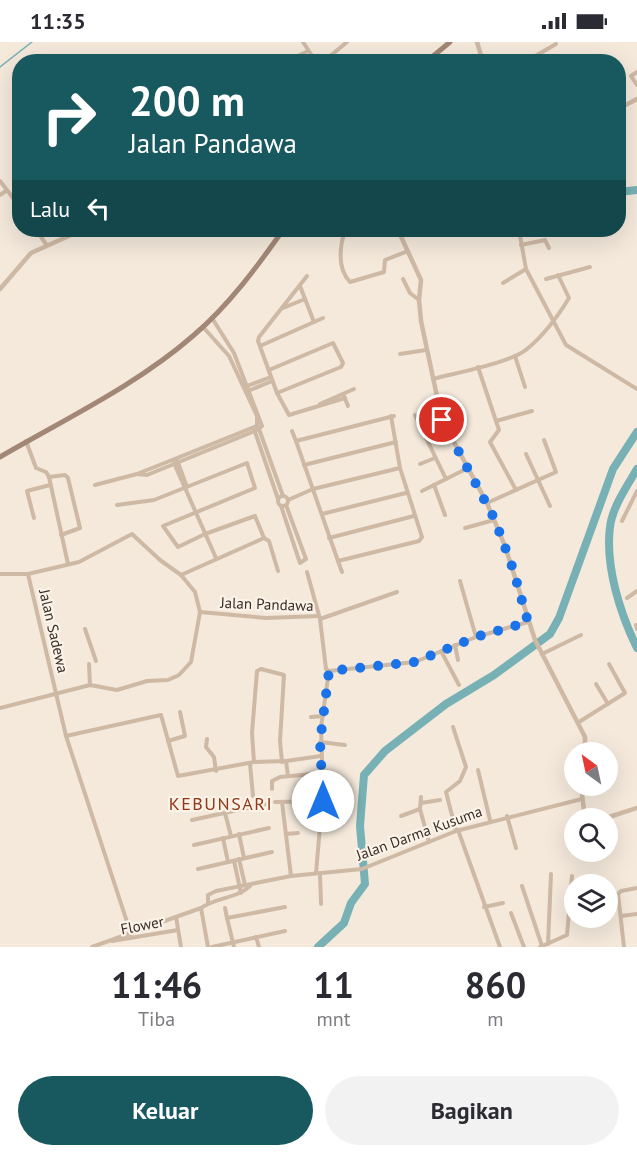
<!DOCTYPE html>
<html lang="id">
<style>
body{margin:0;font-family:"PT Sans",sans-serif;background:#f2f2f3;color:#2b2b33;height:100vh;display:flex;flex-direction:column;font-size:22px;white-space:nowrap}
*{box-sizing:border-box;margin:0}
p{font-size:20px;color:#7c7c81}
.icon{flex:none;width:33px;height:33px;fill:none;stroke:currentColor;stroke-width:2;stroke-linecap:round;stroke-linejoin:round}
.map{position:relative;height:905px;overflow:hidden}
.panel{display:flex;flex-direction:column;background:#fff;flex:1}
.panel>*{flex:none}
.guide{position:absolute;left:12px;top:12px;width:614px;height:183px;border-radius:24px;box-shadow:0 6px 24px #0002;background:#18595f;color:#fff;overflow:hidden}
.needle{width:39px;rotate:327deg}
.controls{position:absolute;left:564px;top:700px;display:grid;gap:12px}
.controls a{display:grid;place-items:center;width:54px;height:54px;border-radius:50%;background:#fff;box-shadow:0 6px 24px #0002;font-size:30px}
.pin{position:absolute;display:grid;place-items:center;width:51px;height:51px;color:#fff;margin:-26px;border:3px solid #fff;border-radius:50%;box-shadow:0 2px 6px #0007}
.me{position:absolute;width:66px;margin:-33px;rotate:0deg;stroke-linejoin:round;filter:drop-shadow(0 0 4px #0008)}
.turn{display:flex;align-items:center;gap:21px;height:126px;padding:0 18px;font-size:27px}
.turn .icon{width:78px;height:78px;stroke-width:2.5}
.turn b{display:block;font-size:42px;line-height:51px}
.then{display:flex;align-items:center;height:57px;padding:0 18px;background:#0003;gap:12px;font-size:22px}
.eta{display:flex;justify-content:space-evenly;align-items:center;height:102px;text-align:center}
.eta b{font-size:36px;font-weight:600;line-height:42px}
.cta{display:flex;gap:12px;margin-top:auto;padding:12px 18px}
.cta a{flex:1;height:69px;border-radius:36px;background:#18595f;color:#fff;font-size:24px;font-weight:600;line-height:69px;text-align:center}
.cta a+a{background:#f2f2f3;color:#2b2b33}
.status{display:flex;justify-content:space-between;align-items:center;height:42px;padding:0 30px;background:#fff;direction:ltr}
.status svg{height:16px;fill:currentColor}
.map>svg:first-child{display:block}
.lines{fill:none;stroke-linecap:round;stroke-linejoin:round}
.stream{stroke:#77b1b5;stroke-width:1.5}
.river{stroke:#77b1b5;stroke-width:8}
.minor{stroke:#ceb9a5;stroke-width:4}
.tertiary{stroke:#ceb9a5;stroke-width:4.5}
.secondary{stroke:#a28776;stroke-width:5}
.route{stroke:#1a73e8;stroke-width:10;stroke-dasharray:0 18}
.labels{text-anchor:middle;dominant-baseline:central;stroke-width:4.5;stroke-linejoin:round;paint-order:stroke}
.street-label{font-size:15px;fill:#392d27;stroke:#fbf3e8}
.quarter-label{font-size:18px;letter-spacing:1.5px;fill:#913718;stroke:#fbf3e8}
</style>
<div class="status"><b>11:35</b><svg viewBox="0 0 49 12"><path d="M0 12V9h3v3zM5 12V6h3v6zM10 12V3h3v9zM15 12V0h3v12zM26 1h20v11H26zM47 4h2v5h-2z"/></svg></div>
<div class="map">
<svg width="637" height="905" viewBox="0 0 637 905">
<rect width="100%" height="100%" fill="#f4e9db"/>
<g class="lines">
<polyline class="stream" points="0,25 32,0"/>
<g class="river">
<polyline points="618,150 637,148"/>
<path d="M637,427C627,444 612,466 610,485C605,524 620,571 637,606"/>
<polyline points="318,905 344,881 351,861 365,842 360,784 364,733 385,709 446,662 494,633 550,592 559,576 613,427 637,390"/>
</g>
<g class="minor">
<polyline points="303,0 316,20"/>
<polyline points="287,19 306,10"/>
<polyline points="323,20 347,0"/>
<polyline points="525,20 556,2"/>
<polyline points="637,30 631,34 637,43"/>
<polyline points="0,139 20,165"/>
<polyline points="0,153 6,149"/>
<polyline points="36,188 46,202"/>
<path d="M345,188C340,204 337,226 350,240L384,230L385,218L408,209"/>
<polyline points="519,188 526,227 566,303 637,347"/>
<polyline points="519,189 526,188"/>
<polyline points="521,203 545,198 549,206"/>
<polyline points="307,234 259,295 258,299 277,351 289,373 345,356"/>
<polyline points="403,237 410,251 419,258"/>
<polyline points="546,237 590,225"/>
<polyline points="503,241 526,227"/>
<polyline points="300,244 314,280"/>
<polyline points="283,266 305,257"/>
<polyline points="260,304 323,276"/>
<polyline points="400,312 426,308"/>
<polyline points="515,314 525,345"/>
<polyline points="478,325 499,388 490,400 516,448"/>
<polyline points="269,328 333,301 343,321 341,325 277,351"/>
<path d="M433,337C455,331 511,321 527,307C543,294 558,274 569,256L558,233"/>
<polyline points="247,344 271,335"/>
<polyline points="248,349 272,339"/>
<polyline points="344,354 348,364"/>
<polyline points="320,362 354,347"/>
<polyline points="415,373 446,437"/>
<polyline points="496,379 532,369"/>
<polyline points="254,387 278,457"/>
<polyline points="259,387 283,454"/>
<polyline points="292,389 296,399 394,374"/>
<polyline points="26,399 36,426 46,430 49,435 68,522"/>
<polyline points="296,399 338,519 419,499 422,495 400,426 391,374"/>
<polyline points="526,412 550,464"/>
<polyline points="177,418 187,445"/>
<polyline points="174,421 216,516"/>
<polyline points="420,422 435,416"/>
<polyline points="304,423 396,400"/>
<polyline points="137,432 147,433 255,389 262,384 234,311 212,276"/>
<polyline points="49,435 65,433 68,436 80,486 61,493"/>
<polyline points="95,443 137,432 257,384 257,374 229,314 203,285"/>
<polyline points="434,443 445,473"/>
<polyline points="422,449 468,426"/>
<circle cx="283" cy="459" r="5"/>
<polyline points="288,458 313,447 400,426"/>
<polyline points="487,461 556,430 544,398"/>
<polyline points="117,463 154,458 247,421 255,446 163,484 178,505 205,492 255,474 264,496"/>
<polyline points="281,464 300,521 306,517 286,463"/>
<polyline points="322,472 406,451"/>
<polyline points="34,476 27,449 50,443"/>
<polyline points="622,479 637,449"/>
<polyline points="465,486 494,478"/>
<polyline points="329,496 414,474"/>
<polyline points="338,519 342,530"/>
<polyline points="307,530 320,577 326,627 329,629 321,685 323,750 316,831"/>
<polyline points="0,532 28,532 79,520 132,492 160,518 181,533 195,550 200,570 191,620 179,633 168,638 147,639 117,648 90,643 0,666"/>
<polyline points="28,532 66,694 131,892"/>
<polyline points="181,533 264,496 269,499 278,529"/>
<polyline points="460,539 476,595"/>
<polyline points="627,556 637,549"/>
<polyline points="200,570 266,576 319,574"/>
<polyline points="320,577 397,550"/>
<polyline points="636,583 637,587"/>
<polyline points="85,587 96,619"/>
<polyline points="455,603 458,618"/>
<polyline points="441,609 459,643"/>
<polyline points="542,612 581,593"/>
<polyline points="89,622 90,643"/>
<polyline points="329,629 415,620 476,595 528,580"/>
<polyline points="596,642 608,662"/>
<polyline points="311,675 323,674"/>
<polyline points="579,680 625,651 609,622"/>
<polyline points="453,685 466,725 460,739 446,750 456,789"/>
<polyline points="66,694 161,673 178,734 254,720 286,719 321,714"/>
<polyline points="207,697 206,705 214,715 216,729"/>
<polyline points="168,699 185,694 180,670"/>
<polyline points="320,700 345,703"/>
<polyline points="286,719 288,734"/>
<polyline points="254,720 252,691 257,629 261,627 284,633 280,699 282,720"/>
<polyline points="250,722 253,754"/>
<polyline points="478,728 490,778"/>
<polyline points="272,747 272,739 280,735 323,731"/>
<polyline points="421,755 420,767 429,800"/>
<polyline points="275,760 323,759"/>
<polyline points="282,760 291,834"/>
<polyline points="421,761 440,758"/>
<polyline points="225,771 231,794"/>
<polyline points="401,774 420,767"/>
<polyline points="507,774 516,806"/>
<polyline points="609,776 614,803"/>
<polyline points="192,778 266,762"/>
<polyline points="458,788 500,905"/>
<polyline points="239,792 244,816"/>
<polyline points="286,792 298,791"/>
<polyline points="223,796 228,820"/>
<polyline points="194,803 269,786"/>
<polyline points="239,817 245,843"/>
<polyline points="234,819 241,851"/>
<polyline points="198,827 272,810"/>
<polyline points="320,831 321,862"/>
<polyline points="522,844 542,904"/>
<polyline points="208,861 208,853 216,849 291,834 362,827 456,789 582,757"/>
<polyline points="484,865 503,861"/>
<polyline points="201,866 208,905"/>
<polyline points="225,866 227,876"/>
<polyline points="511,871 524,905"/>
<polyline points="621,874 637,872"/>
<polyline points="176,875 181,905"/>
<polyline points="256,895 259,905"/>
<polyline points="112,899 178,888"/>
<polyline points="548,902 551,832"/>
<path d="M92,905L201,866C216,855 236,857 250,844"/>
<polyline points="212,905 285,889"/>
<polyline points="234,905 227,876 285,865"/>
<polyline points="540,905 567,893 572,834"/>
<polyline points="624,905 618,852 621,849 637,846"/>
</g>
<g class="tertiary">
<polyline points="477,0 483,20"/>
<polyline points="618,67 637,57"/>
<polyline points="398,188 421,238 419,258 421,279 442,378 487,461 505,504 535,598 585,695 585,701 579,711"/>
<polyline points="0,247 31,211 82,188"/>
<polyline points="581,744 585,777"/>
<polyline points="603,777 637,766"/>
</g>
<g class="secondary">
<polyline points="426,20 450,0"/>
<path d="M0,415C65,377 137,343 194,293C229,263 257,225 283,188"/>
</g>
</g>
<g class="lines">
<polyline class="route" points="323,759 320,700 329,629 415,620 476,595 528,580 513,527 495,478 442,378"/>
</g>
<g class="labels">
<g class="street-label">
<text transform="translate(267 562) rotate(2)">Jalan Pandawa</text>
<text transform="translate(54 589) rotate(77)">Jalan Sadewa</text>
<text transform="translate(419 791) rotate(-20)">Jalan Darma Kusuma</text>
<text transform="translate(142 883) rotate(-11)">Flower</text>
</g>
<g class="quarter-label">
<text x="221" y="761">KEBUNSARI</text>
</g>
</g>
</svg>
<div class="controls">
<a><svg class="needle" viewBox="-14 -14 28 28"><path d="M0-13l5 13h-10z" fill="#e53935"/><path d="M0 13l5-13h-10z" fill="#7c7c81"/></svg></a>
<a><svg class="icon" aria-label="search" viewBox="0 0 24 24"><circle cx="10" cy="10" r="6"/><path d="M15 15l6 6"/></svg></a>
<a><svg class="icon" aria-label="layers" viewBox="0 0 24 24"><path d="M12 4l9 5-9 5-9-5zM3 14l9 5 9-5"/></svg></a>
</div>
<div class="pin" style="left:442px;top:378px;background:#d93025"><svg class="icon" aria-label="arrive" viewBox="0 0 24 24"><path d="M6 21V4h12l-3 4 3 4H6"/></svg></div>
<svg class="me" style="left:323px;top:759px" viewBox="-20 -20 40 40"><circle r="19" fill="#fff"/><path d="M0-13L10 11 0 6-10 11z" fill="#1a73e8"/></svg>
<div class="guide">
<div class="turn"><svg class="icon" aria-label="right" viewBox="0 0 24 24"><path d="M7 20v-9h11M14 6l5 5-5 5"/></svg><div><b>200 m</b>Jalan Pandawa</div></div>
<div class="then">Lalu<svg class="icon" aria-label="left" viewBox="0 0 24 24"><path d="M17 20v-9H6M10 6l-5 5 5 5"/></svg></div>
</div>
</div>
<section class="panel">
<div class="eta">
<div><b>11:46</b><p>Tiba</p></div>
<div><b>11</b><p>mnt</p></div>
<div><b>860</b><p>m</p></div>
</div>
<div class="cta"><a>Keluar</a><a>Bagikan</a></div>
</section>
